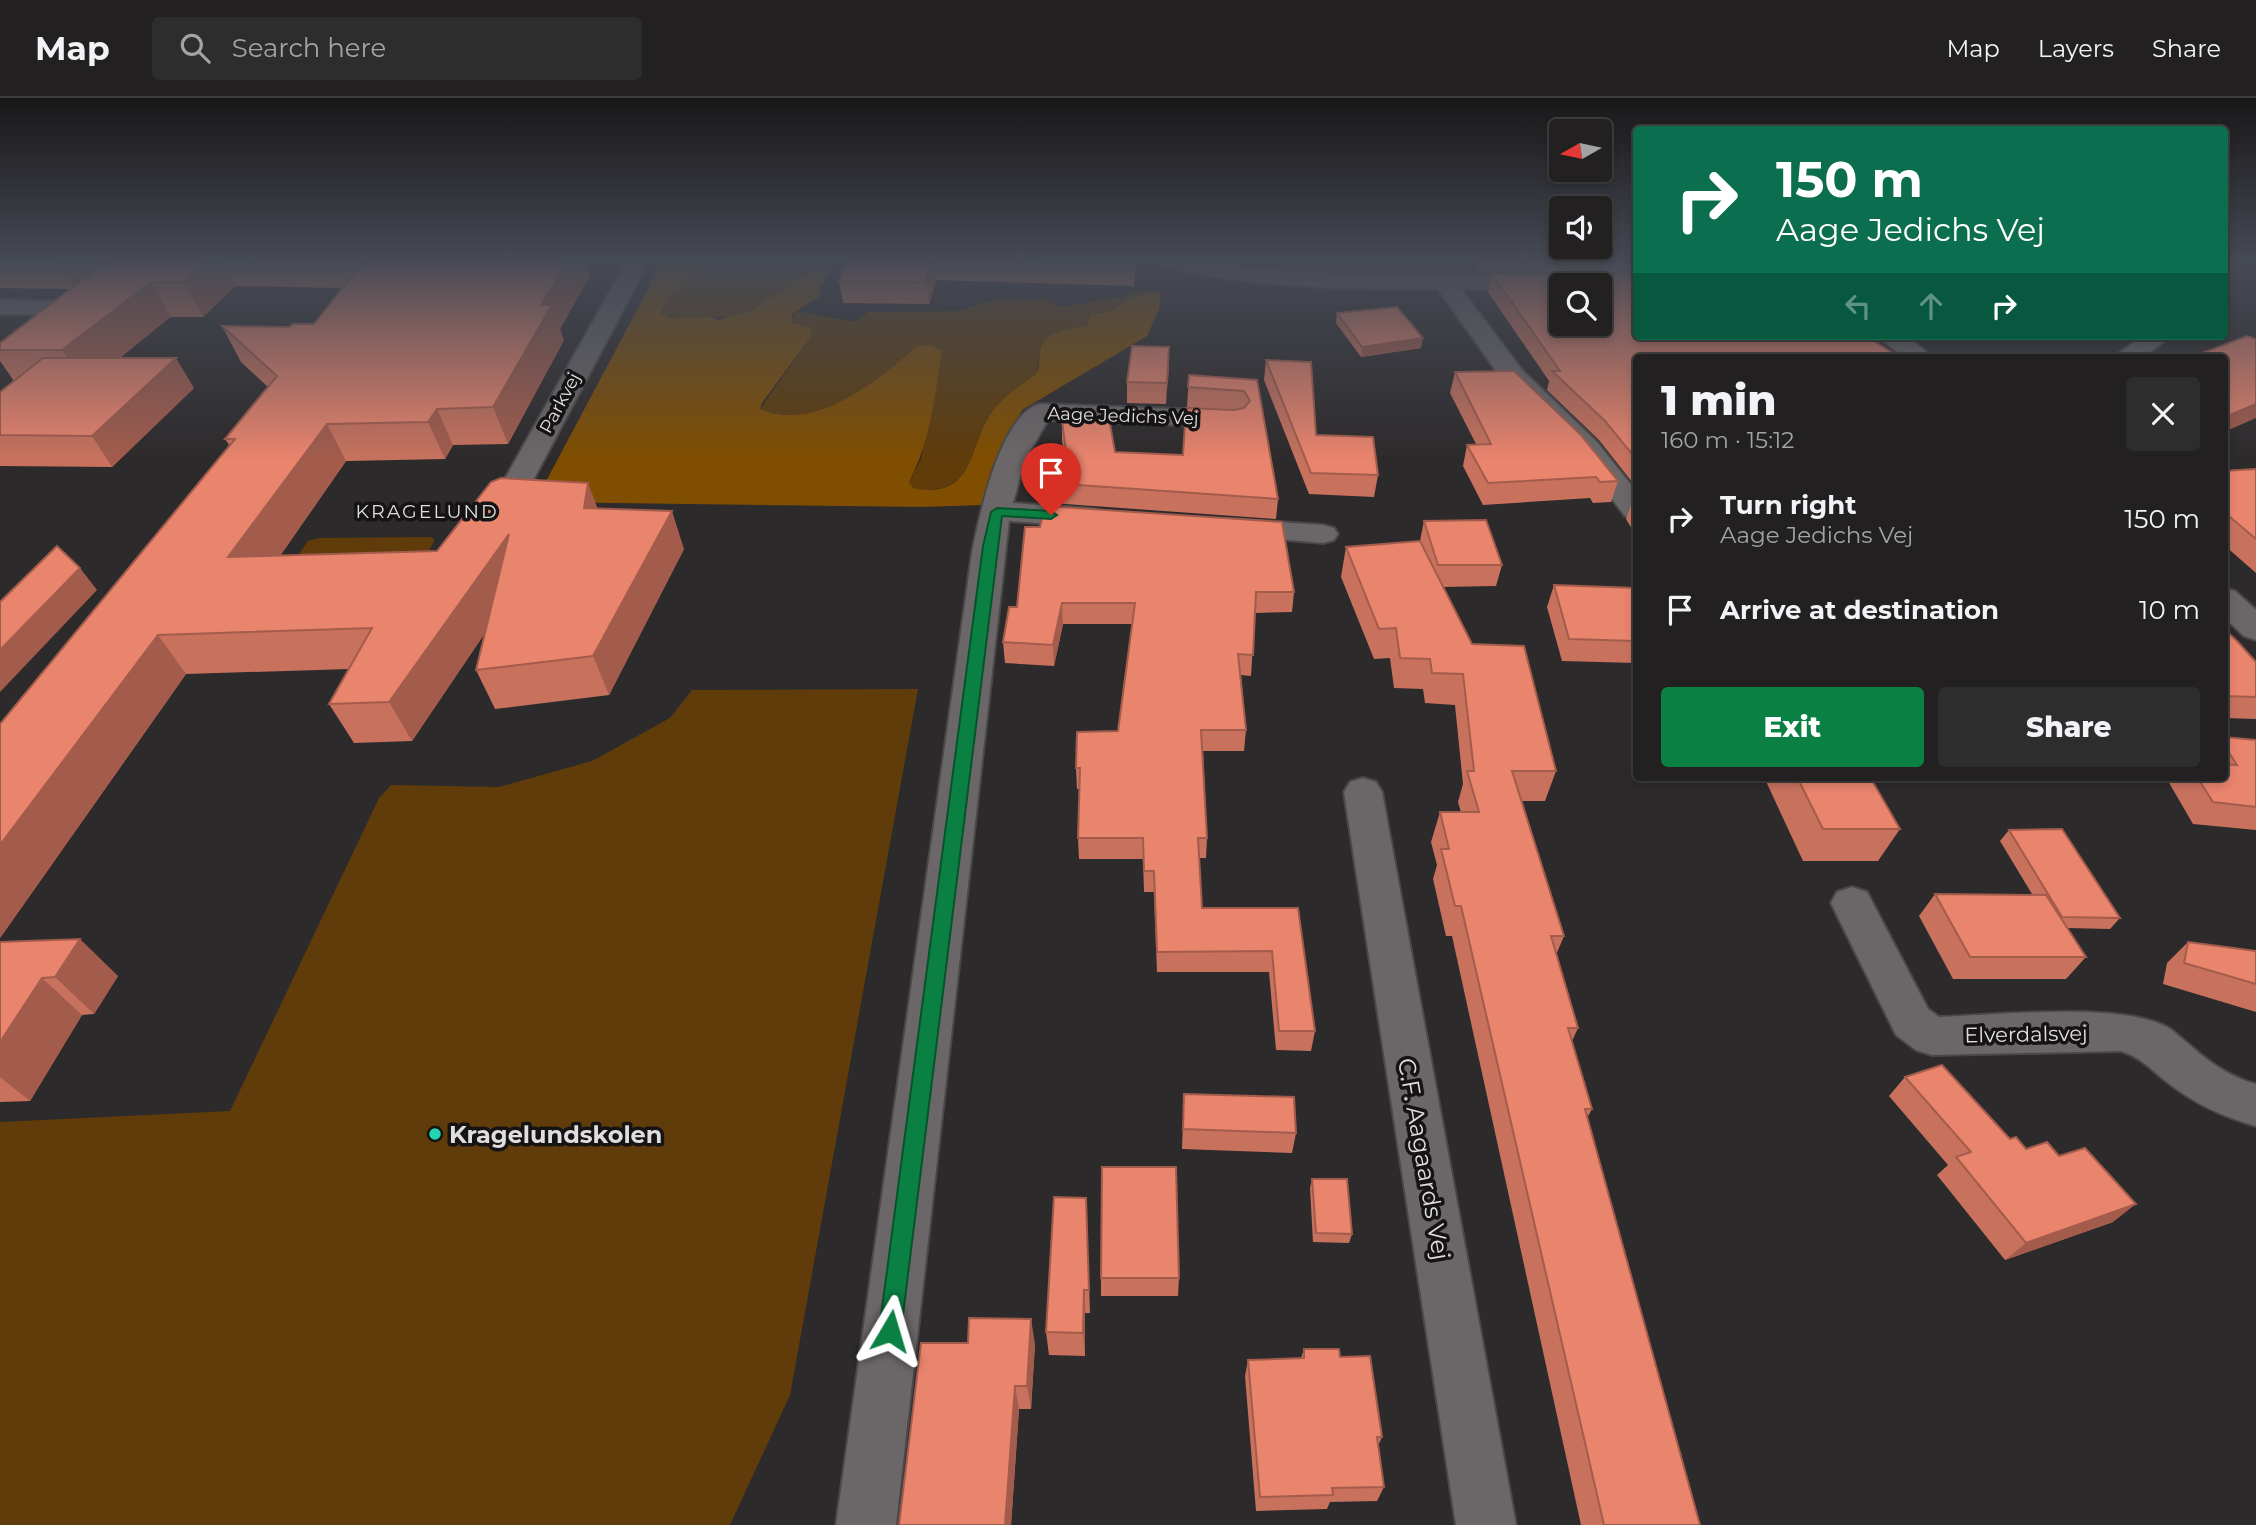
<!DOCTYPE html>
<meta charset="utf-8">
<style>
body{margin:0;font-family:Montserrat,sans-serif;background:#2e2d2d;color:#f1f3f6;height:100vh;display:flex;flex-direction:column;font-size:26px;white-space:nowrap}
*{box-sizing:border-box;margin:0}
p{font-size:23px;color:#a2a3a5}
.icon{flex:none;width:38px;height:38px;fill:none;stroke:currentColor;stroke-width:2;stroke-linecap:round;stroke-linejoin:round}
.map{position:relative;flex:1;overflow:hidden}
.drawer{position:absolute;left:1633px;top:256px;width:595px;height:427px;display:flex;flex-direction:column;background:#222020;border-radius:7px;box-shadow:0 4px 10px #0003,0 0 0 2px #3f3e3e}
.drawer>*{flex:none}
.hud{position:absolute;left:1633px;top:28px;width:595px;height:214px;border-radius:7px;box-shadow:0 4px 10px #0003,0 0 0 2px #3f3e3e;background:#0b6e4f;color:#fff;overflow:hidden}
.needle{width:46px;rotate:261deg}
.buttons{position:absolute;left:1549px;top:21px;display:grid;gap:14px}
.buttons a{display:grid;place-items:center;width:63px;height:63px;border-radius:7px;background:#222020;box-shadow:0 4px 10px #0003,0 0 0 2px #3f3e3e;font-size:35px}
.pin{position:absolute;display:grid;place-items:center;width:60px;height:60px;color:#fff;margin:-72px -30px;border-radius:50% 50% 50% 0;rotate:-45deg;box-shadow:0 0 7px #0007}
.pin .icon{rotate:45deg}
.me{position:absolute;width:77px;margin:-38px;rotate:7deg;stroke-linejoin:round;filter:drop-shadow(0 0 5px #0008)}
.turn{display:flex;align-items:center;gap:24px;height:147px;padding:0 28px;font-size:32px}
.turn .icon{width:91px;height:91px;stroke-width:2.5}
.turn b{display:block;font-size:49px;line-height:60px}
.lanes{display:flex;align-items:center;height:66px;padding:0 28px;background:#0003;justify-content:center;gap:35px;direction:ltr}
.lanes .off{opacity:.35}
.round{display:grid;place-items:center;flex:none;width:74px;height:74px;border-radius:7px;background:#2e2d2d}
.headline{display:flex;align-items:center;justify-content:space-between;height:119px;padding:0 28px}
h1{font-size:42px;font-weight:800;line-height:52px}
.cta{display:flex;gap:14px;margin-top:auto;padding:14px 28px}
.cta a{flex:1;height:80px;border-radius:7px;background:#0b8043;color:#fff;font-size:28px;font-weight:800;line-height:80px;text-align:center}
.cta a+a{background:#2e2d2d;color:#f1f3f6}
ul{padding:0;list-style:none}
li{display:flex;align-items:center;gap:21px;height:91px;padding:0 28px}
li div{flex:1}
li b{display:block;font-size:26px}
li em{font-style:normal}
header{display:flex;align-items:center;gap:42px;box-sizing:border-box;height:98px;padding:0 35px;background:#222020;border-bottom:2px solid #3f3e3e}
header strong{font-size:33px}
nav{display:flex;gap:38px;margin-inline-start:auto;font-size:24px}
.search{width:490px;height:63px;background:#2e2d2d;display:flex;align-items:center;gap:18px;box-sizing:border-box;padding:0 24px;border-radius:7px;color:#a2a3a5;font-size:26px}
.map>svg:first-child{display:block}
.green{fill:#5f3c0a}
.forest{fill:#804e00}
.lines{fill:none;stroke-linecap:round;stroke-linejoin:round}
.street-casing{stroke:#4a4748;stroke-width:4}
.street{fill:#6b6768;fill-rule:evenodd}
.wall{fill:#c8725e}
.shaded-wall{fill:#a35c4c}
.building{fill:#e9846d;stroke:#a35c4c;stroke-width:2;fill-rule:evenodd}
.route{fill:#0b8043;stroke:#07532c;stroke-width:2}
.poi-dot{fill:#23d5af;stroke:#151313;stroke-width:2.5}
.labels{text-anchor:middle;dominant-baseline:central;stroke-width:7;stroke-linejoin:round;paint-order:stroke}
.far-street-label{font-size:18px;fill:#dfdddd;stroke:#151313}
.far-neighbourhood-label{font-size:19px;letter-spacing:2px;fill:#dfdddd;stroke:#151313}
.street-label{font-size:21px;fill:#dfdddd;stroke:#151313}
.near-poi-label{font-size:24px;font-weight:bold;fill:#dfdddd;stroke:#151313;text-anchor:start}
.near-street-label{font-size:24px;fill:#dfdddd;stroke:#151313}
</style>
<header>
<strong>Map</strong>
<div class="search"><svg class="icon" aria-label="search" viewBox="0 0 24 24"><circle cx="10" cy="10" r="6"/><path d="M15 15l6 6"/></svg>Search here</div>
<nav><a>Map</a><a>Layers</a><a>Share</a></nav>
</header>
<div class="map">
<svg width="2256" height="1427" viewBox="0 0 2256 1427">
<rect width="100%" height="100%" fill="#2d2a2b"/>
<g class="green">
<path d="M708,163H829L832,171C800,174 779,198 751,213C730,224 719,218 699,219C686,220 673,222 661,216L667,201Z"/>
<polygon points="1218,163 1474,163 1484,174 1343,174"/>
<path d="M1130,194H1161L1131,200L1113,212L1097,215L1088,228L1060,234L1040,250L1037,275C1022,286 1003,298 992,314C968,349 976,401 912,390L909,384L921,361L942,252L931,247L917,248C876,282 818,335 760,311L812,237L810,229L791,225L795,213L855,224L868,214L959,213L989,203L1046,202L1062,209L1122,199Z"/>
<polygon points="430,439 435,442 418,472 287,473 308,443 319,440"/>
<polygon points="918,591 790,1297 730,1427 0,1427 0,1024 230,1013 379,700 391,687 499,689 592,663 670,620 692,592"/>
</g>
<path class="forest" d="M663,163H708L667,201L661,215L669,220L710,219L719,222L749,214L812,173L832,171L819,190L820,198L792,216L791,225L810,229L812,237L762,305L760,311C817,335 877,282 917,248L931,247L942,252C935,298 931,342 909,384L913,390C976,402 968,348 992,314C1003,298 1022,286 1037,275C1040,267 1039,261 1040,253C1043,233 1072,231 1087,228L1090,217L1113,212L1131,200L1161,194L1159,211L1147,238L1022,312L993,369L982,407L922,409L535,404Z"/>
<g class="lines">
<g class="street-casing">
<g id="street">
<polygon points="627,163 649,163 518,411 514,417 503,420 492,417 488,411"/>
<path d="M1157,163H1199L1225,168L1356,177H1636V191H1600V187H1561V191H1461L1522,272L1597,344L1636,393V421L1625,418L1577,356L1504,284L1438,191C1345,191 1250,190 1160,168Z"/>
<polygon points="0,202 70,203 78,205 82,210 78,215 70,217 0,216"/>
<polygon points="1878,238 1906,238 1933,259 1903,259"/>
<polygon points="2142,238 2171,238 2144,259 2114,259"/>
<path d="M1040,306L1232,313L1242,315L1246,321L1242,327L1232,329L1048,322L1025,362L1013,405L1093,411L1104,414L1108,420L1104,426L1093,429L1009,423L896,1427H836L972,455C979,419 1000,316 1040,306Z"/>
<polygon points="1230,421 1323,427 1334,430 1338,436 1334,442 1323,445 1219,436 1215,430 1219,424"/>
<polygon points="2224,490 2235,493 2256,512 2256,542 2244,538 2224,519"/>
<polygon points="1363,680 1376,684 1382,694 1516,1427 1456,1427 1344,694 1350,684"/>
<path d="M1852,789L1867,794L1928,911L1939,919C1996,917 2120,904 2167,929C2176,934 2184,943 2192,949C2210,965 2232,980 2256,986V1028C2224,1019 2197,1007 2171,987C2153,974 2143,960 2121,953L1932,957L1916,952L1896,937L1831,805L1837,794Z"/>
</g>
</g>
<use href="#street" class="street"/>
</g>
<g class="wall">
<polygon points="0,163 585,163 590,177 560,231 564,242 508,346 453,347 445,361 346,363 280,458 437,453 598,411 684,451 609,597 495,611 476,572 485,535 412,643 354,645 329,606 349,571 186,576 0,840 230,348 225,341 268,289 241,264 222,228 289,229 314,226 343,190 235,188 203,219 170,219 120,260 194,290 112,369 0,368 0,294 14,283 0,263 0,245 70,191 0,190"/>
<polygon points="847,163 1136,163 1134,188 936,182 929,206 843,205 839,183"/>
<polygon points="1474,163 1636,163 1636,175 1605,175 1636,259 1636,389 1599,342 1547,292 1549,283 1488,194 1492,176 1566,175 1480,174"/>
<polygon points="1337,215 1421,250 1361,259 1336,225"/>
<polygon points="1169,249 1166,306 1127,305 1127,284"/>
<polygon points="1266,262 1316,337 1378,377 1374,399 1309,396 1264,282"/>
<polygon points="1455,274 1618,383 1611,404 1593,405 1590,400 1483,407 1463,368 1467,347 1476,346 1450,295"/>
<polygon points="1189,277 1257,282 1278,401 1276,421 1051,405 1050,385 1067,376 1062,343 1062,323 1115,354 1183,357 1233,312 1187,309"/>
<polygon points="2256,371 2256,475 2224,447 2224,373"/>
<polygon points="1633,401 1636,402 1636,438 1626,421"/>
<polygon points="1424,423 1502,467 1496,488 1443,489 1472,546 1556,673 1545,703 1521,703 1564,838 1556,857 1578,930 1572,943 1592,1011 1587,1020 1700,1427 1581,1427 1452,838 1446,838 1433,781 1437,767 1431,744 1440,714 1461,714 1458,704 1463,686 1455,607 1425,605 1423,591 1394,590 1390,560 1374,561 1341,479 1346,449 1420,443"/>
<polygon points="1025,429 1294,494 1292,514 1255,515 1251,578 1241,577 1246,632 1244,653 1203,653 1207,740 1206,760 1199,760 1202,810 1298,810 1315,933 1311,953 1276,952 1269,874 1157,874 1154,794 1144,794 1143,761 1079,761 1078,740 1080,691 1077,691 1076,670 1118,633 1132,526 1063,526 1054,568 1005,565 1003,544 1017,509"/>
<polygon points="1554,487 1636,490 1636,565 1562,563 1547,509"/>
<polygon points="2224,531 2256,564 2256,621 2224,620"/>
<polygon points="2224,639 2256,642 2256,732 2193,726 2168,683 2172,679 2224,679"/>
<polygon points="1764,679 1878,679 1874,686 1900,731 1878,763 1803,763"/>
<polygon points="2009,732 2120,820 2110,831 2067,830 2086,859 2066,881 1953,881 1919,818 1935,796 2032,796 2000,743"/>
<polygon points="0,844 118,878 94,916 82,917 30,1003 0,1004"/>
<polygon points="2188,844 2256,853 2256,914 2163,886 2167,865"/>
<polygon points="1905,979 2026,1051 2113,1124 2005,1162 1937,1077 1948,1067 1889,998"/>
<polygon points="1184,996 1296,1035 1292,1055 1182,1051"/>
<polygon points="1312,1081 1352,1136 1349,1145 1313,1144 1310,1090"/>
<polygon points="1087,1125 1090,1215 1085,1215 1085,1258 1049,1257 1046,1234"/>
<polygon points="1101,1180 1179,1180 1178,1198 1101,1198"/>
<polygon points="968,1245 1035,1246 1031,1311 1019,1311 1011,1427 899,1427"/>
<polygon points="1304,1251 1340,1259 1382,1339 1378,1348 1384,1389 1377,1403 1330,1404 1327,1411 1256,1413 1245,1278 1248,1262 1301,1260"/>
</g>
<g class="shaded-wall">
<polygon points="57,163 92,163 99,173 75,191"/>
<polygon points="208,163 222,163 235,188 203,219 184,184"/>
<polygon points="560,163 585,163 590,177 560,231 564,242 508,346 493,309 541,207"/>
<polygon points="932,163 934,163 936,182 929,206 926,184"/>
<polygon points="1134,163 1136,163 1134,188"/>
<polygon points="151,184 170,219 85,288 62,252"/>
<polygon points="1423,240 1421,250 1361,259 1362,249"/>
<polygon points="1169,249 1169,270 1166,306 1167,285"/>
<polygon points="176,260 194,290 112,369 92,338"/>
<polygon points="2256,306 2256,320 2224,334 2224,321 2227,318"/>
<polygon points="437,311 453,347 445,361 428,324"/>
<polygon points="327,326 346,363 252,498 228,459"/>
<polygon points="588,385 602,422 584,410"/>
<polygon points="672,413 684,451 609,597 593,558"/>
<polygon points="509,436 526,474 412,643 389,604"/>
<polygon points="80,470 97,492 0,594 0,552"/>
<polygon points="1062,505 1063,526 1054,568 1053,547"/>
<polygon points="158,537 186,576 0,840 0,747"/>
<polygon points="80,841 118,878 94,916 55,879"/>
<polygon points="42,880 82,917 30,1003 0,979 0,944"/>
<polygon points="2136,1106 2113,1124 2005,1162 2026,1145"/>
<polygon points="1084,1192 1085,1215 1085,1258 1083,1235"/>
<polygon points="1031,1221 1035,1246 1031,1311 1027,1288"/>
<polygon points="1015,1288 1019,1311 1011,1427 1005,1427"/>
</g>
<g class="building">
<polygon points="107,163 208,163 184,184 151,184 62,252 0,252 0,245"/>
<polygon points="364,163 568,163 541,207 552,207 493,309 437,311 428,324 327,326 228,459 437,453 491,384 501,380 588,385 584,410 672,413 593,558 476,572 509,436 389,604 329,606 372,530 158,537 0,747 0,626 235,341 225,341 277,278 222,228 289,229 293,226 314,226"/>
<polygon points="847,163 932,163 926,184 839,183"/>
<polygon points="1025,163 1134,163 1134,166"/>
<path d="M1568,172H1602L1605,176H1636V238H1866L1899,259H1636V361L1605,323L1552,273H1560L1492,176H1566ZM1561,187H1600V226H1561Z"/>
<polygon points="1397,209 1423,240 1362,249 1337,215"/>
<polygon points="2247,238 2256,241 2256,306 2227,318 2224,317 2224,259 2192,259"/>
<polygon points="1132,248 1169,249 1167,285 1127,284"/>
<polygon points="43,260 176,260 92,338 0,337 0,294"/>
<polygon points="1266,262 1311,264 1316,337 1373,339 1378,377 1311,375"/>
<polygon points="1514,273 1581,337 1618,383 1600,384 1596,379 1488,385 1467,347 1491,346 1455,274"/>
<polygon points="1189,277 1257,282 1278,401 1050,385 1052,375 1069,376 1062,323 1109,320 1115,354 1183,357 1186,310 1234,312 1244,310 1250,303 1244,293 1188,289"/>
<polygon points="2256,371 2256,441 2224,414 2224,373"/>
<polygon points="1045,408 1282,424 1294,494 1256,494 1253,557 1238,556 1246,632 1201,632 1207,740 1198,740 1202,810 1298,810 1315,933 1279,933 1272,853 1157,854 1154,773 1144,773 1143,740 1078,740 1080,670 1076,670 1077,634 1118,633 1135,505 1062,505 1053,547 1003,544 1009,509 1017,509 1025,429 1040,429"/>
<polygon points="1486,422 1502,467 1438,467 1424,423"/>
<polygon points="1420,443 1472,546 1524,548 1556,673 1512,673 1564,838 1551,838 1578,930 1568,930 1592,1011 1585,1011 1700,1427 1604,1427 1461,808 1455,808 1441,751 1449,751 1440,714 1479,714 1467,673 1474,673 1463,576 1432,575 1430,561 1400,560 1396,530 1379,531 1346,449"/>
<polygon points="57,448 80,470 0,552 0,504"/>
<polygon points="1554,487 1636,490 1636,543 1569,541"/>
<polygon points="2224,531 2237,543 2256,564 2256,599 2224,598"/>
<polygon points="2224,639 2256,642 2256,709 2213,704 2197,679 2224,679 2224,666 2237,667 2224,647"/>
<polygon points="1797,679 1870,679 1900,731 1823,731"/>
<polygon points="2062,731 2120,820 2062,819 2009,732"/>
<polygon points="1935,796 2046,797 2086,859 1970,859"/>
<polygon points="80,841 55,879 42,880 0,944 0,844"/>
<polygon points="2188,844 2256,853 2256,886 2184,865"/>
<polygon points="1942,967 2010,1041 2016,1039 2026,1051 2047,1044 2059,1058 2085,1050 2136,1106 2026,1145 1956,1059 1971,1054 1905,979"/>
<polygon points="1184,996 1294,999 1296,1035 1183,1031"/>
<polygon points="1102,1069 1176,1069 1179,1180 1101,1180"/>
<polygon points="1312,1081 1347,1081 1352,1136 1316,1135"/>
<polygon points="1054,1099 1086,1100 1089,1192 1084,1192 1083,1235 1046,1234"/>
<polygon points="969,1220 1031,1221 1027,1288 1015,1288 1005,1427 899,1427 921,1245 968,1245"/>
<polygon points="1304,1251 1339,1251 1340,1259 1370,1258 1382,1339 1377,1339 1384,1389 1332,1390 1333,1397 1260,1399 1248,1262 1304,1260"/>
</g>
<linearGradient id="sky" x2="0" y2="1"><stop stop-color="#191718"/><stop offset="0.45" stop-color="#464a55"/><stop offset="1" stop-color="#464a55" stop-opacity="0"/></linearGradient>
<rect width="2256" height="362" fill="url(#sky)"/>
<polygon class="route" points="997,410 1051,413 1057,417 1051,421 1002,418 901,1233 898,1241 890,1244 883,1241 879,1233 983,448 991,414"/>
<circle class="poi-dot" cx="435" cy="1036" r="7"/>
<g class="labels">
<g class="far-street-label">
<text transform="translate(560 305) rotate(-62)">Parkvej</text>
<text transform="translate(1123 318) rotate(2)">Aage Jedichs Vej</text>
</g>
<g class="far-neighbourhood-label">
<text x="427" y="413">KRAGELUND</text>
</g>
<g class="street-label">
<text transform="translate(2026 936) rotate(-1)">Elverdalsvej</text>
</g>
<g class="near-poi-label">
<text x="449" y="1036">Kragelundskolen</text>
</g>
<g class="near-street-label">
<text transform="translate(1424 1061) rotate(80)">C.F. Aagaards Vej</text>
</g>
</g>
</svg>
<div class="buttons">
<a><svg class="needle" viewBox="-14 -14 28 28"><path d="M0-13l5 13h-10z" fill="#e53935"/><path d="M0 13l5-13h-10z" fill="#a2a3a5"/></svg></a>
<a><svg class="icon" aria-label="sound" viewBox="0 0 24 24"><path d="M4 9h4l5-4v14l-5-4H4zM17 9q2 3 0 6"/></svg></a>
<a><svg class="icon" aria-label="search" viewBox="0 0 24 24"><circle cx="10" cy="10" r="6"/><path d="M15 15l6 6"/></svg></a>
</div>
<div class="pin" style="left:1051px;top:417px;background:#d93025"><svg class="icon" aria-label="arrive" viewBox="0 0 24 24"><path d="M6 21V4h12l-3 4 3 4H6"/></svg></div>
<svg class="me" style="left:890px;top:1233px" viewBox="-20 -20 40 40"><path d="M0-17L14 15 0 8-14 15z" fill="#0b8043" stroke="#fff" stroke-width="4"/></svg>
<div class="hud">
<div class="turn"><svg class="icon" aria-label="right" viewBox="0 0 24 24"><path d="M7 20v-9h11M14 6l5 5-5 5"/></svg><div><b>150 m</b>Aage Jedichs Vej</div></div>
<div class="lanes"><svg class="icon off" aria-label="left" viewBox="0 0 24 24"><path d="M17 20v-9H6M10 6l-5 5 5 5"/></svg><svg class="icon off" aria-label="ahead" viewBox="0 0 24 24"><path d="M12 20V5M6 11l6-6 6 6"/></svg><svg class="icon" aria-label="right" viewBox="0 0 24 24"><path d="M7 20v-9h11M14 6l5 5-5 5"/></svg></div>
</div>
<section class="drawer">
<div class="headline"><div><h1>1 min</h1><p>160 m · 15:12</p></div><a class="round"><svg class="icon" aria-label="close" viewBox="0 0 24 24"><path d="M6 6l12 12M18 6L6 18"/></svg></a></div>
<ul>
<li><svg class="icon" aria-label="right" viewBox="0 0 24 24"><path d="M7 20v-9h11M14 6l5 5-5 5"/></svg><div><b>Turn right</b><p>Aage Jedichs Vej</p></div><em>150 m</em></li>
<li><svg class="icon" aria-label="arrive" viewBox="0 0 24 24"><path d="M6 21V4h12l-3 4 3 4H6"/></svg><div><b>Arrive at destination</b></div><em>10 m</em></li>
</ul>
<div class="cta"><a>Exit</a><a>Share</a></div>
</section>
</div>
